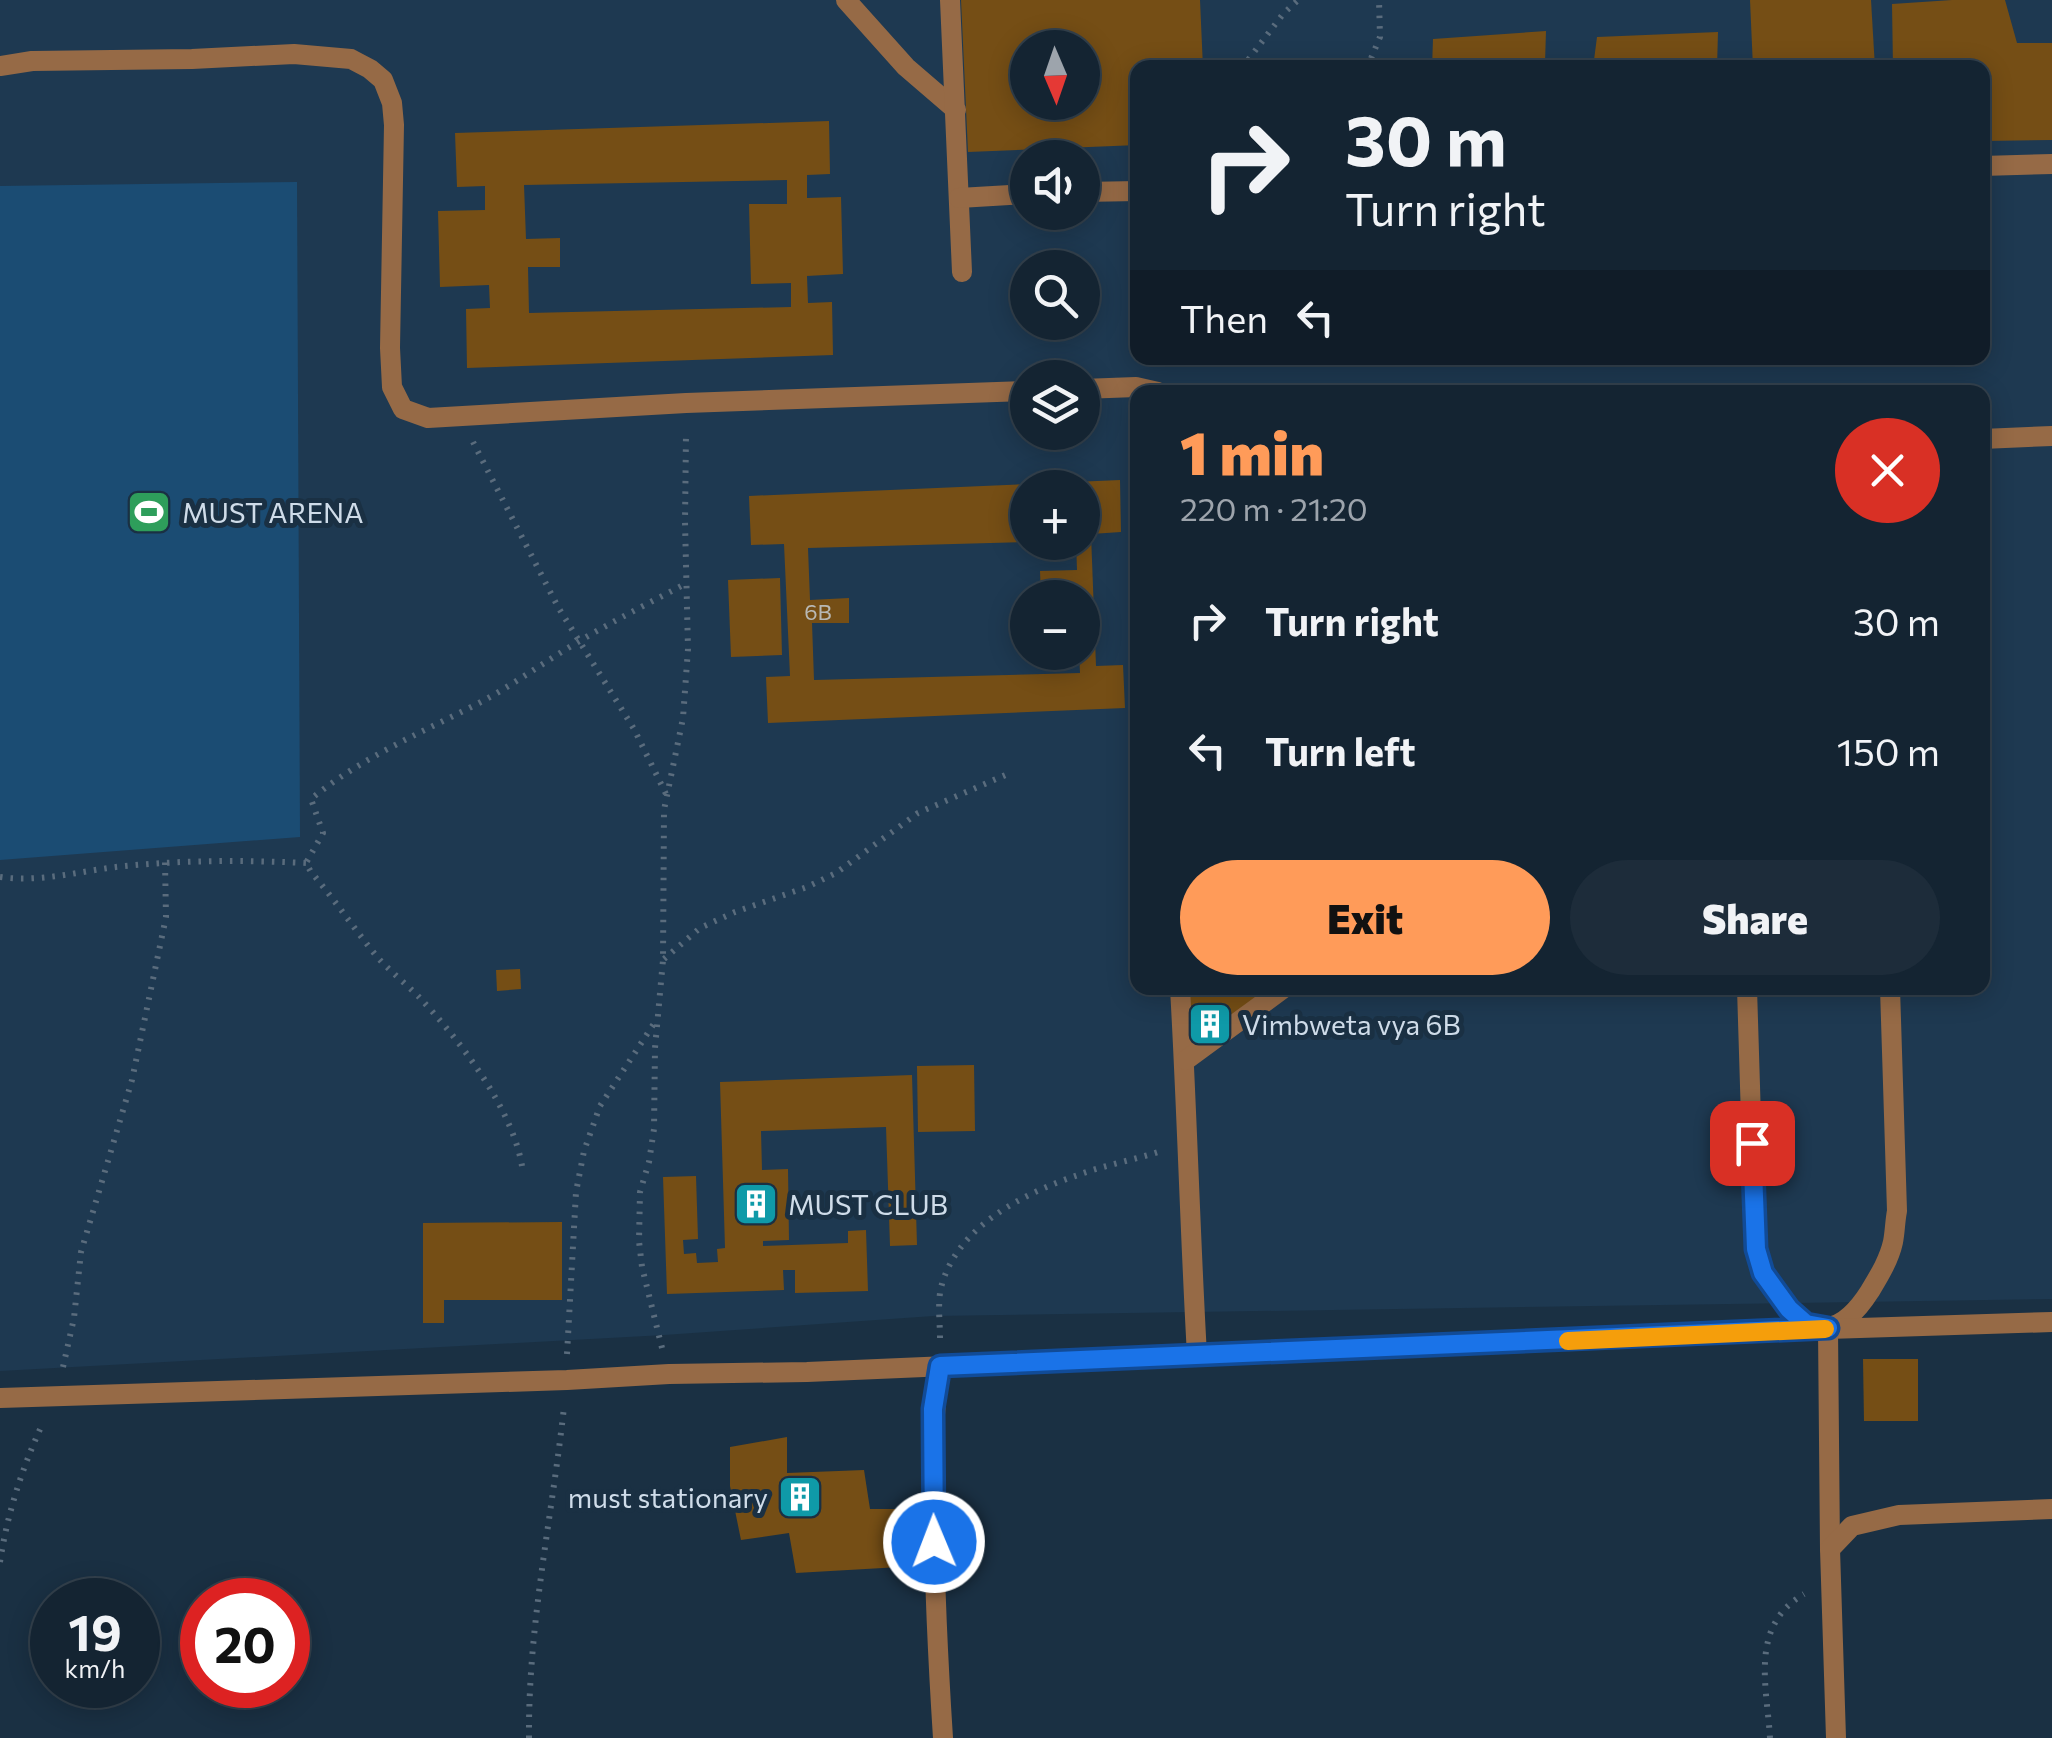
<!DOCTYPE html>
<meta charset="utf-8">
<style>
body{margin:0;font-family:Commissioner,sans-serif;background:#1d2c3a;color:#f1f3f6;height:100vh;display:flex;flex-direction:column;font-size:38px;white-space:nowrap}
*{box-sizing:border-box;margin:0}
p{font-size:32px;color:#9da4ac}
.icon{flex:none;width:55px;height:55px;fill:none;stroke:currentColor;stroke-width:2;stroke-linecap:round;stroke-linejoin:round}
.map{position:relative;flex:1;overflow:hidden}
.sheet{position:absolute;left:1130px;top:385px;width:860px;height:610px;display:flex;flex-direction:column;background:#142432;border-radius:20px;box-shadow:0 5px 25px #0003,0 0 0 2px #33414d}
.sheet>*{flex:none}
.top-card{position:absolute;left:1130px;top:60px;width:860px;height:305px;border-radius:20px;box-shadow:0 5px 25px #0003,0 0 0 2px #33414d;background:#142432;color:#f1f3f6;overflow:hidden}
.needle{width:65px;rotate:178deg}
.controls{position:absolute;left:1010px;top:30px;display:grid;gap:20px}
.controls a{display:grid;place-items:center;width:90px;height:90px;border-radius:50%;background:#142432;box-shadow:0 5px 25px #0003,0 0 0 2px #33414d;font-size:50px}
.speed{position:absolute;left:30px;top:1578px;display:flex;gap:20px;font-size:50px;font-weight:700;text-align:center}
.speed>*{display:grid;place-content:center;width:130px;height:130px;border-radius:50%;background:#142432;box-shadow:0 5px 25px #0003,0 0 0 2px #33414d;line-height:1}
.speed small{font-size:25px;font-weight:400}
.speed .limit{border:15px solid #d22;background:#fff;color:#111}
.pin{position:absolute;display:grid;place-items:center;width:85px;height:85px;color:#fff;margin:-42px;border-radius:20px;box-shadow:0 5px 15px #0006}
.me{position:absolute;width:110px;margin:-55px;rotate:359deg;stroke-linejoin:round;filter:drop-shadow(0 0 8px #0008)}
.turn{display:flex;align-items:center;gap:35px;height:210px;padding:0 50px;font-size:45px}
.turn .icon{width:130px;height:130px;stroke-width:2.5}
.turn b{display:block;font-size:70px;line-height:85px}
.then{display:flex;align-items:center;height:95px;padding:0 50px;background:#0003;gap:20px;font-size:38px}
.round{display:grid;place-items:center;flex:none;width:105px;height:105px;border-radius:52px;background:#1d2c3a}
.headline{display:flex;align-items:center;justify-content:space-between;height:170px;padding:0 50px}
h1{font-size:60px;font-weight:800;line-height:75px;color:#ff9b59}
.primary-button{display:flex;gap:20px;margin-top:auto;padding:20px 50px}
.primary-button a{flex:1;height:115px;border-radius:60px;background:#ff9b59;color:#111;font-size:40px;font-weight:800;line-height:115px;text-align:center}
.primary-button a+a{background:#1d2c3a;color:#f1f3f6}
ul{padding:0;list-style:none}
li{display:flex;align-items:center;gap:30px;height:130px;padding:0 50px}
li div{flex:1}
li b{display:block;font-size:38px}
li em{font-style:normal}
.map>svg:first-child{display:block}
.built{fill:#1e3951;fill-rule:evenodd}
.green{fill:#1b4c73}
.building{fill:#754e15;fill-rule:evenodd}
.lines{fill:none;stroke-linecap:round;stroke-linejoin:round}
.path{stroke:#5a6c7d;stroke-width:6;stroke-dasharray:2.5 8;stroke-linecap:butt}
.service{stroke:#966a46;stroke-width:20}
.minor{stroke:#966a46;stroke-width:20}
.route-casing{stroke:#114b97;stroke-width:25}
.route{stroke:#1a73e8;stroke-width:18}
.slow{stroke:#f59e0b;stroke-width:18}
.labels{text-anchor:middle;dominant-baseline:central;stroke-width:10;stroke-linejoin:round;paint-order:stroke}
.number-label{font-size:22px;fill:#b8b8b4}
.poi-label{font-size:28px;fill:#cfdce9;stroke:#1a3043;text-anchor:start}
</style>
<div class="map">
<svg width="2052" height="1738" viewBox="0 0 2052 1738">
<rect width="100%" height="100%" fill="#1a3043"/>
<path class="built" d="M0,0H2052V1299L933,1316L664,1335L0,1371ZM1028,48H1082V102H1028ZM1138,68H1982V358H1138ZM1028,158H1082V212H1028ZM1028,268H1082V322H1028ZM1028,378H1082V432H1028ZM1138,392H1982V988H1138ZM1028,488H1082V542H1028ZM1028,598H1082V652H1028Z"/>
<polygon class="green" points="297,182 300,837 0,860 0,186"/>
<g class="building">
<path d="M961,0H1200L1203,68H1138V145L968,152ZM1028,48H1082V102H1028Z"/>
<polygon points="1750,0 1871,0 1875,68 1753,68"/>
<polygon points="1952,0 2005,0 2017,43 2052,43 2052,140 1982,141 1982,68 1893,68 1892,4"/>
<polygon points="1546,31 1545,63 1594,60 1597,37 1718,32 1717,68 1432,68 1433,39"/>
<path d="M829,121L830,174L807,175V198L841,197L843,274L807,276L808,303L832,302L833,355L467,368L466,309L490,308L489,285L440,287L438,211L485,210V186L457,187L455,133ZM787,180V204H749L751,284L791,283V307L529,313L528,267H560V238L526,239L524,185Z"/>
<path d="M1120,480L1121,532L1091,534L1096,666L1123,665L1125,708L768,723L766,677L790,676L784,544L751,545L749,496ZM1028,488H1082V542H1076L1077,570L1040,571L1041,598H1082V652H1079L1080,673L814,680L812,623H849V598L810,600L808,548L1028,542Z"/>
<polygon points="780,578 782,655 731,657 728,580"/>
<polygon points="520,969 521,989 497,991 496,970"/>
<polygon points="1186,988 1282,988 1186,1060"/>
<polygon points="974,1065 975,1131 918,1132 917,1066"/>
<polygon points="912,1075 917,1245 890,1246 886,1127 761,1131 762,1170 788,1169 789,1240 763,1241 763,1246 848,1243 848,1231 866,1230 868,1291 795,1293 795,1270 783,1270 784,1290 667,1294 663,1177 696,1176 698,1239 683,1240 684,1254 696,1253 697,1263 718,1262 717,1249 725,1248 720,1082"/>
<polygon points="562,1222 562,1300 444,1300 444,1323 423,1323 423,1223"/>
<polygon points="1863,1359 1918,1359 1918,1421 1864,1421"/>
<polygon points="787,1437 787,1473 864,1470 870,1509 921,1509 935,1565 796,1573 789,1533 741,1540 730,1486 730,1447"/>
</g>
<g class="lines">
<g class="path">
<polyline points="1242,68 1283,14 1298,0"/>
<polyline points="1331,68 1367,65"/>
<polyline points="1367,68 1380,37 1379,0"/>
<polyline points="473,442 558,607 634,729 666,794"/>
<path d="M0,877C42,883 83,870 125,866C186,860 245,860 306,863"/>
<polyline points="664,959 700,928 735,912 807,887 836,873 918,813 1010,773"/>
<path d="M522,1166C512,1107 458,1038 418,996C405,983 390,971 378,958C355,930 335,900 311,872L306,863L323,833L311,799C362,757 421,733 479,703C513,685 544,662 578,642C613,621 651,602 687,583"/>
<path d="M940,1338C940,1321 937,1300 942,1284C959,1225 1025,1193 1078,1175C1105,1165 1134,1160 1161,1151"/>
<polyline points="662,1348 642,1267 639,1241 640,1192 649,1162 654,1129 655,1048 663,960 664,810 683,718 688,649 685,522 686,433"/>
<polyline points="567,1354 576,1192 584,1151 600,1106 655,1022"/>
<polyline points="63,1367 74,1318 81,1252 132,1080 166,917 165,862"/>
<path d="M0,1562C7,1515 22,1468 42,1425"/>
<path d="M529,1738C528,1626 552,1517 564,1407"/>
<path d="M1770,1738C1767,1686 1749,1626 1804,1594"/>
</g>
<g class="service">
<polyline points="846,0 906,67 956,110"/>
<polyline points="950,0 962,272"/>
<polyline points="0,66 32,61 192,59 294,54 351,59 370,69 383,80 392,103 394,125 390,348 392,387 403,409 428,418 686,403 1028,391"/>
<polyline points="1982,166 2052,164"/>
<polyline points="1082,192 1138,191"/>
<polyline points="959,198 1028,194"/>
<polyline points="1082,389 1136,387 1158,392"/>
<polyline points="1982,439 2052,436"/>
<path d="M1180,988C1187,1110 1190,1232 1197,1355"/>
<path d="M1747,988L1755,1249C1762,1269 1768,1280 1780,1297C1813,1341 1842,1335 1870,1291C1879,1276 1889,1260 1893,1242C1895,1232 1895,1221 1897,1211L1890,988"/>
<polyline points="1186,1060 1284,988"/>
<path d="M940,1366C933,1413 933,1457 934,1505C934,1583 938,1660 943,1738"/>
<polyline points="0,1398 567,1380 669,1374 807,1372 1828,1329 2052,1322"/>
</g>
<g class="minor">
<polyline points="1828,1329 1830,1549"/>
<polyline points="1836,1738 1830,1549 1852,1526 1899,1515 2052,1509"/>
</g>
</g>
<g class="lines">
<g class="route-casing">
<polyline id="route" points="934,1542 933,1409 940,1366 1828,1328 1806,1324 1789,1309 1763,1273 1756,1249 1752,1143"/>
</g>
<use href="#route" class="route"/>
<polyline class="slow" points="1568,1341 1825,1329"/>
</g>
<defs>
<g id="stadium-square" transform="scale(2.25)"><rect x="-9" y="-9" width="18" height="18" rx="4" fill="#2e9e5b" stroke="#1a3043"/><path d="M0-5a6.5 5 0 1 0 0 10a6.5 5 0 1 0 0-10ZM-3.5-1.8h7v3.6h-7Z" fill="#fff"/></g>
<g id="building-square" transform="scale(2.25)"><rect x="-9" y="-9" width="18" height="18" rx="4" fill="#0f9aa8" stroke="#1a3043"/><path d="M-4-6H4V6H1V3H-1V6H-4ZM-2.5-4.3h1.7v1.8h-1.7ZM.8-4.3h1.7v1.8H.8ZM-2.5-1h1.7V.8h-1.7ZM.8-1h1.7V.8H.8Z" fill="#fff"/></g>
</defs>
<g fill-rule="evenodd">
<use href="#stadium-square" x="149" y="512"/>
<use href="#building-square" x="1210" y="1024"/>
<use href="#building-square" x="756" y="1204"/>
<use href="#building-square" x="800" y="1497"/>
</g>
<g class="labels">
<g class="number-label">
<text x="818" y="611">6B</text>
</g>
<g class="poi-label">
<text x="182" y="512">MUST ARENA</text>
<text x="1242" y="1024">Vimbweta vya 6B</text>
<text x="788" y="1204">MUST CLUB</text>
<text x="768" y="1497" text-anchor="end">must stationary</text>
</g>
</g>
</svg>
<div class="controls">
<a><svg class="needle" viewBox="-14 -14 28 28"><path d="M0-13l5 13h-10z" fill="#e53935"/><path d="M0 13l5-13h-10z" fill="#9da4ac"/></svg></a>
<a><svg class="icon" aria-label="sound" viewBox="0 0 24 24"><path d="M4 9h4l5-4v14l-5-4H4zM17 9q2 3 0 6"/></svg></a>
<a><svg class="icon" aria-label="search" viewBox="0 0 24 24"><circle cx="10" cy="10" r="6"/><path d="M15 15l6 6"/></svg></a>
<a><svg class="icon" aria-label="layers" viewBox="0 0 24 24"><path d="M12 4l9 5-9 5-9-5zM3 14l9 5 9-5"/></svg></a>
<a>+</a>
<a>−</a>
</div>
<div class="speed"><div>19<small>km/h</small></div><div class="limit">20</div></div>
<div class="pin" style="left:1752px;top:1143px;background:#d93025"><svg class="icon" aria-label="arrive" viewBox="0 0 24 24"><path d="M6 21V4h12l-3 4 3 4H6"/></svg></div>
<svg class="me" style="left:934px;top:1542px" viewBox="-20 -20 40 40"><circle r="17" fill="#1a73e8" stroke="#fff" stroke-width="3"/><path d="M0-11L8 9 0 5-8 9z" fill="#fff"/></svg>
<div class="top-card">
<div class="turn"><svg class="icon" aria-label="right" viewBox="0 0 24 24"><path d="M7 20v-9h11M14 6l5 5-5 5"/></svg><div><b>30 m</b>Turn right</div></div>
<div class="then">Then<svg class="icon" aria-label="left" viewBox="0 0 24 24"><path d="M17 20v-9H6M10 6l-5 5 5 5"/></svg></div>
</div>
<section class="sheet">
<div class="headline"><div><h1>1 min</h1><p>220 m · 21:20</p></div><a class="round" style="background:#d93025;color:#fff"><svg class="icon" aria-label="close" viewBox="0 0 24 24"><path d="M6 6l12 12M18 6L6 18"/></svg></a></div>
<ul>
<li><svg class="icon" aria-label="right" viewBox="0 0 24 24"><path d="M7 20v-9h11M14 6l5 5-5 5"/></svg><div><b>Turn right</b></div><em>30 m</em></li>
<li><svg class="icon" aria-label="left" viewBox="0 0 24 24"><path d="M17 20v-9H6M10 6l-5 5 5 5"/></svg><div><b>Turn left</b></div><em>150 m</em></li>
</ul>
<div class="primary-button"><a>Exit</a><a>Share</a></div>
</section>
</div>
